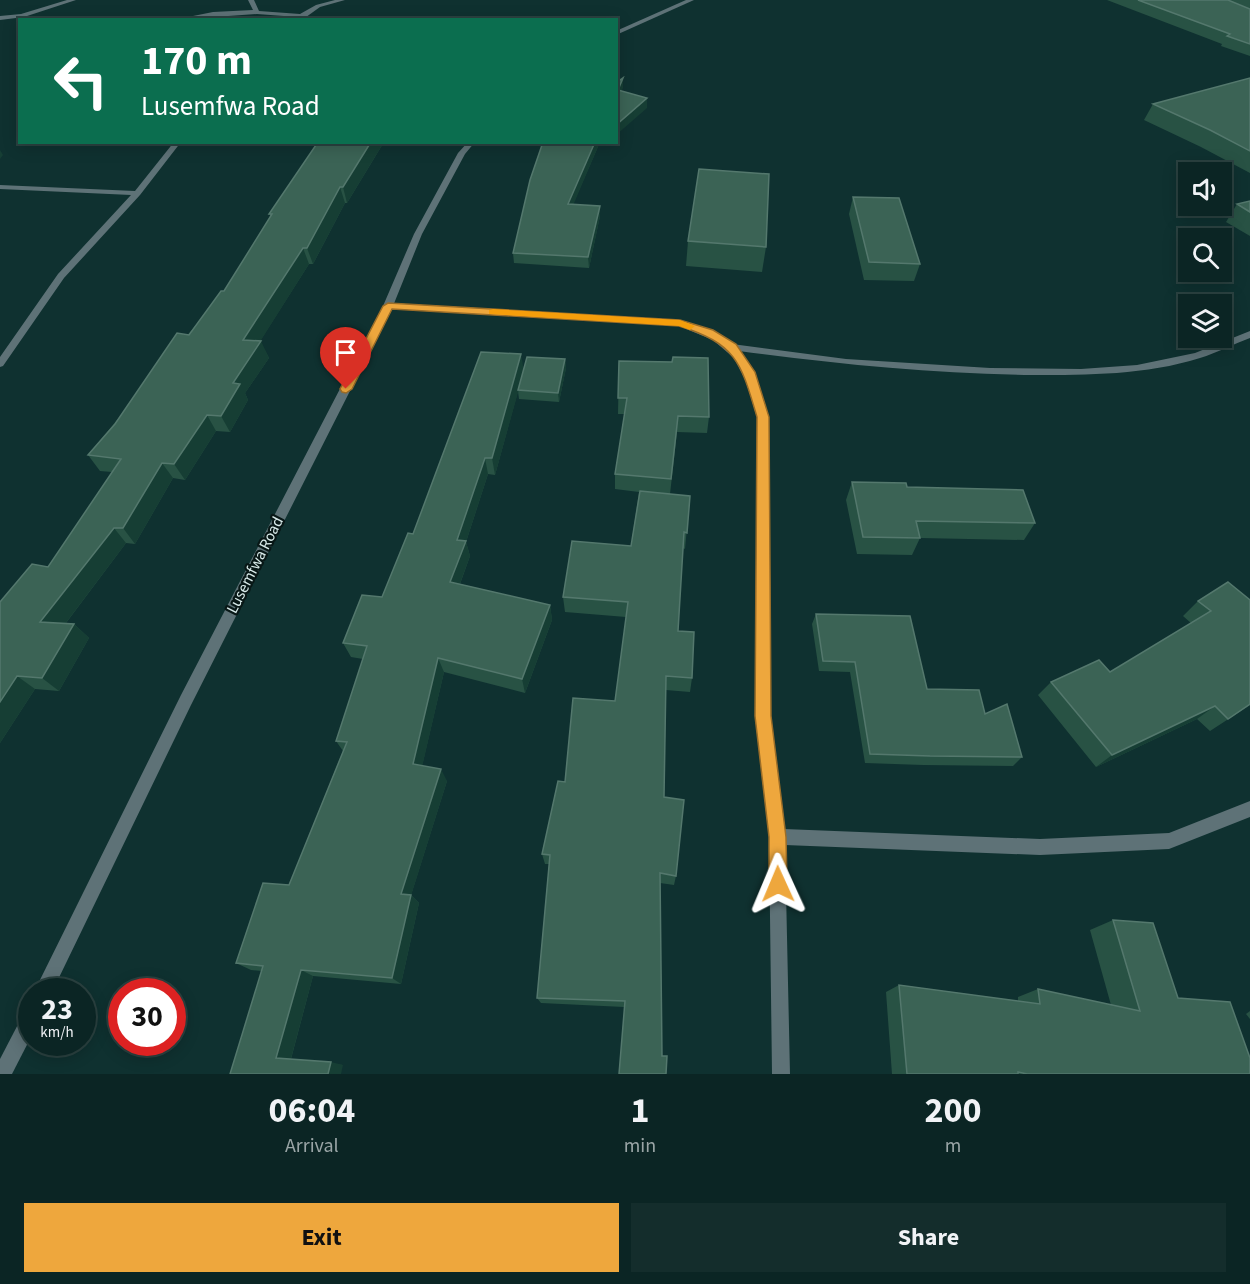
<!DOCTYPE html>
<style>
body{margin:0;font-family:"Source Sans 3",sans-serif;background:#142d2c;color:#f1f3f6;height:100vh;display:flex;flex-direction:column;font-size:22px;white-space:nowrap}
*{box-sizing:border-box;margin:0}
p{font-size:20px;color:#9aa5a6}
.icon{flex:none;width:33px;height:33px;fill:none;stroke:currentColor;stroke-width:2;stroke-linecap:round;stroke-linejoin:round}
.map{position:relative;height:1074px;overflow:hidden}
.panel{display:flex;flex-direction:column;background:#0b2524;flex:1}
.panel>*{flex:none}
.hud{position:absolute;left:18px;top:18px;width:600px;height:126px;border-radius:0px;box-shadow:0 3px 15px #0003,0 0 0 2px #2b4241;background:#0b6e4f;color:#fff;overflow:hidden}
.controls{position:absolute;left:1178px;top:162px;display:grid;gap:12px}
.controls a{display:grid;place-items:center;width:54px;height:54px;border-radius:0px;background:#0b2524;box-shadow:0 3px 15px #0003,0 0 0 2px #2b4241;font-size:30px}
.speed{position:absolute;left:18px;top:978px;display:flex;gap:12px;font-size:30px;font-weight:700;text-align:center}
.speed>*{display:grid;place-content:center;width:78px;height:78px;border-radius:50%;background:#0b2524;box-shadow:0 3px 15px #0003,0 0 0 2px #2b4241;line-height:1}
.speed small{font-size:15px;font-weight:400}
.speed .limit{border:9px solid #d22;background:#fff;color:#111}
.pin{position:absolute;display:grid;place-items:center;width:51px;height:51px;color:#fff;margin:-62px -26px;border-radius:50% 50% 50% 0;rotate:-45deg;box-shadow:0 0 6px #0007}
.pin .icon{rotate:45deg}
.me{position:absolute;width:66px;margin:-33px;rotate:359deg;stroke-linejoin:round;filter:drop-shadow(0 0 4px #0008)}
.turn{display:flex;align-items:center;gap:21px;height:126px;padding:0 24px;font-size:27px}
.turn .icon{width:78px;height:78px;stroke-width:2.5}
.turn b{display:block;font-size:42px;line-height:51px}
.eta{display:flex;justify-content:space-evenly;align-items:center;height:102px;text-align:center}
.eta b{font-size:36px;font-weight:700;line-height:42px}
.cta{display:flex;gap:12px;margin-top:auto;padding:12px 24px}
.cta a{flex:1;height:69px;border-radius:0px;background:#eea73d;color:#111;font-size:24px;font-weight:700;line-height:69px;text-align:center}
.cta a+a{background:#142d2c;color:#f1f3f6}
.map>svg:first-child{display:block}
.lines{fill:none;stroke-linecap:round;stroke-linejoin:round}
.minor{fill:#5e7277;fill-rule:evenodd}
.tertiary{fill:#5e7277;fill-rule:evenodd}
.wall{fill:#285244}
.shaded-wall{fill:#163e34}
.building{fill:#3b6355;stroke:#54786d;stroke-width:1.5}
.route{fill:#eea73d;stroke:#9b6d28;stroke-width:1.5}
.slow{fill:#f59e0b}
.labels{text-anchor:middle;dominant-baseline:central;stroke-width:4.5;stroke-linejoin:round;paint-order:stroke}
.street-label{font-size:16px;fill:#d9ebea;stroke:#081716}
</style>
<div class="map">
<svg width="1250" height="1074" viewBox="0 0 1250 1074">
<rect width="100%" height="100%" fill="#0f3130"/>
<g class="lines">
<g class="minor">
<polygon points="67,0 76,0 24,17 0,20 0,16 21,14"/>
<polygon points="248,0 254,0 259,11 300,14 316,5 335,0 345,0 320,7 302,20 296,20 297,17 257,14 173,20 213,12 253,10"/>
<polygon points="174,142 181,142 140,195 64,278 3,366 0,367 0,357 58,274 131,195 0,189 0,185 135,191"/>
<path d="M388,303L680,320L704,328L732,344L846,359L990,368L1081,369L1137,365L1195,353L1250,331V338C1233,344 1217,353 1200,358C1146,375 1088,375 1033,375C934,374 837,364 739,351C755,369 761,394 768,417L770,715L784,829L1040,839L1169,833L1250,801V817L1169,849L1040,855L785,845L790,1074H772L769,837L756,715L758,417L746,381L734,358L713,340L679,326L385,308L383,306Z"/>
</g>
<g class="tertiary">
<polygon points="686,0 694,0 616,35 616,31"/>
<polygon points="468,142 475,142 465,154 422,234 393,306 191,705 52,992 34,992 181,695 383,306 414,234 458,153"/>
<polygon points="32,1006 32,1035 12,1074 0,1074 0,1059 26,1009"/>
</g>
</g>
<g class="wall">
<polygon points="1107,0 1250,0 1250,56 1221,46 1222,44"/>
<polygon points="1250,78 1250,173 1201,147 1144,120 1153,104"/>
<polygon points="384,142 347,203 345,203 313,264 309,264 260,341 269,358 245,393 248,400 230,432 216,431 185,480 173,478 135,544 126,543 66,623 74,624 89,638 59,691 35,689 0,743 0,602 48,567 112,472 100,471 88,455 224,291 271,217 269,214"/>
<polygon points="600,142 573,204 600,216 589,268 514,263 513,253"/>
<polygon points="853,197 920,264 914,281 864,280 849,214"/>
<polygon points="1250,201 1250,236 1226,222 1237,204"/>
<polygon points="688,241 766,247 762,272 686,266"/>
<polygon points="565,359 566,368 559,402 519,399 518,391 495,475 488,474 466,542 470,556 460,584 550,605 552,620 525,693 444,672 422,766 447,781 411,895 419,903 401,984 313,976 291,1059 343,1065 230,1074 262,971 251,970 236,963 289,885 343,751 336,741 363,659 351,657 343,643 382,597 413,534 523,369"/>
<polygon points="619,361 709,417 707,433 677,432 670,494 690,496 685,549 683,548 678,631 692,678 690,692 666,690 664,797 676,876 674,885 660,883 662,1056 666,1074 624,1007 541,1003 537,998 549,864 545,864 542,854 565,782 615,701 626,617 565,612 563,597 631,546 639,492 615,489 615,474 625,414 618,414"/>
<polygon points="852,482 907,487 1035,523 1024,540 920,538 912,555 857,554 846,500"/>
<polygon points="1228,582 1250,705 1210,731 1197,719 1096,767 1038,695 1051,682 1110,672 1191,623 1183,616 1198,601"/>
<polygon points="816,614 927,689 985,714 1022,757 1013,766 923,765 865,763 850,672 819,671 812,624"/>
<polygon points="1113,920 1178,998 1250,1074 892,1074 886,992 899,985 1018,1001 1018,997 1038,989 1111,1005 1090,930"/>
<polygon points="1250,1011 1250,1019 1246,1014"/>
</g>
<g class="shaded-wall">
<polygon points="623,78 623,88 618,99 618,90"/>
<polygon points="647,98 647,108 616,135 616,125"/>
<polygon points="371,142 384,142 347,203 343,187"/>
<polygon points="595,142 600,142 569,215 568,204"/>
<polygon points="0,150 3,155 0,159"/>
<polygon points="340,187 345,203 313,264 307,248"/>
<polygon points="600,206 600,216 589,268 588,257"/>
<polygon points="303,248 309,264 251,356 243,340"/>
<polygon points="261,341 269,358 245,393 248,400 230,432 221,416 233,383"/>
<polygon points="521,354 524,371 495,475 492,458"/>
<polygon points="565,359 566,368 559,402 558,393"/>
<polygon points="207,415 216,431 185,480 174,464"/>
<polygon points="485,458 488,474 466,542 470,556 455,597 450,582 457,540"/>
<polygon points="162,463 173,478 135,544 123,528"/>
<polygon points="114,528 126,543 56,636 40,622"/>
<polygon points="550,605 552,620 525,693 522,679"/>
<polygon points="74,624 89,638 59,691 42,678"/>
<polygon points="438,658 444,672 420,776 413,764"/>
<polygon points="17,676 35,689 0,743 0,702"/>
<polygon points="1215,706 1197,719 1096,767 1112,755"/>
<polygon points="441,769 447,781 409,902 401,894"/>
<polygon points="411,895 419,903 401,984 392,978"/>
<polygon points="301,970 313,976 290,1062 276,1058"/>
<polygon points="331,1062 343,1065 341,1074 328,1074"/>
</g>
<g class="building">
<polygon points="1138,0 1228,0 1250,9 1250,44 1227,36 1230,34"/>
<polygon points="623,78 618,90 647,98 616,125 616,83"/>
<polygon points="1250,78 1250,151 1210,130 1153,104"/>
<polygon points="318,142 371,142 343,187 340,187 307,248 303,248 243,340 261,341 233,383 240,384 221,416 207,415 174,464 162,463 123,528 114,528 40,622 74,624 42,678 17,676 0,702 0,602 32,564 48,567 121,459 88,455 115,424 177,333 189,335 221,291 224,291 272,214 269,214"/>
<polygon points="543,142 595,142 568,204 600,206 588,257 513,253 530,180"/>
<polygon points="699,169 769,174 766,247 688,241"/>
<polygon points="853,197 899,198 920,264 869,262"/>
<polygon points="1250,201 1250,212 1237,204"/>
<polygon points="481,352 521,354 492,458 485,458 457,540 466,541 450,582 550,605 522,679 438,658 413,764 441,769 401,894 411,895 392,978 301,970 276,1058 331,1062 328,1074 230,1074 263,966 236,963 263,883 289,885 347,742 336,741 367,646 343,643 362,595 382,597 408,533 413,534"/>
<polygon points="527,357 565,359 558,393 518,390"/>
<polygon points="673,357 708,358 709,417 678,416 671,479 615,474 627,398 618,398 619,361 672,362"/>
<polygon points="852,482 906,483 907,487 1023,490 1035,523 916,521 920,538 863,537"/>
<polygon points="640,491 690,496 687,533 684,532 678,631 694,632 692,678 666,676 664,797 684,800 676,876 660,873 662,1056 667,1056 666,1074 619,1074 625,1001 537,998 550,855 542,854 558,781 565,782 573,698 615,701 628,602 563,597 572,541 631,546"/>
<polygon points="1228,582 1250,600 1250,704 1228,719 1215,706 1112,755 1051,682 1099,660 1110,672 1211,611 1198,601"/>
<polygon points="816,614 910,616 927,689 979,690 985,714 1007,704 1022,757 930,756 870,754 855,662 823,661"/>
<polygon points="1113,920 1153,923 1178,998 1230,1002 1250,1058 1250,1074 1027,1074 1018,1072 1018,1074 907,1074 899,985 1040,1004 1038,989 1140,1011"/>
</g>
<path class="route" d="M388,303L680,320L713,330L736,344L755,372L769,417L771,716L786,837L787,884L785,891L778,894L772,891L769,884V837L755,716L757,417C741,363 737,344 679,326L392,309L352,389L346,393L342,392L340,389L383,306Z"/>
<polygon class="slow" points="493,309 680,320 695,326 690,330 679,326 489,314 489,310"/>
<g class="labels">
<g class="street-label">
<text transform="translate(255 565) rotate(-63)">Lusemfwa Road</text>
</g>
</g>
</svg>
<div class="controls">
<a><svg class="icon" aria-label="sound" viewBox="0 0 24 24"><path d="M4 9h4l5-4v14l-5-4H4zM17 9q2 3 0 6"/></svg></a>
<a><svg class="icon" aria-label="search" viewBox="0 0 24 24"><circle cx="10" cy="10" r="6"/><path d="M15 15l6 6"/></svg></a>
<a><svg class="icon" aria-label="layers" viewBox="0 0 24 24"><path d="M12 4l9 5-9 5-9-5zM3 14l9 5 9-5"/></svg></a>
</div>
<div class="speed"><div>23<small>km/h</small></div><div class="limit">30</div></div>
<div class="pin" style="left:346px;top:389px;background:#d93025"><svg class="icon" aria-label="arrive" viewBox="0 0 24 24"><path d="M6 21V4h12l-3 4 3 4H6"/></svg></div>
<svg class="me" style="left:778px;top:884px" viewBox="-20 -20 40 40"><path d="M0-17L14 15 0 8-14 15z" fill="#eea73d" stroke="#fff" stroke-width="4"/></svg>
<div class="hud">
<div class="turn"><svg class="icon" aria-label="left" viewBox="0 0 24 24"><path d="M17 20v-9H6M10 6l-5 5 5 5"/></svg><div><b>170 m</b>Lusemfwa Road</div></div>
</div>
</div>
<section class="panel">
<div class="eta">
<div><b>06:04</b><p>Arrival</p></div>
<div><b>1</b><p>min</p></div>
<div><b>200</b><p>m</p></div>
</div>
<div class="cta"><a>Exit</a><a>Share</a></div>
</section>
